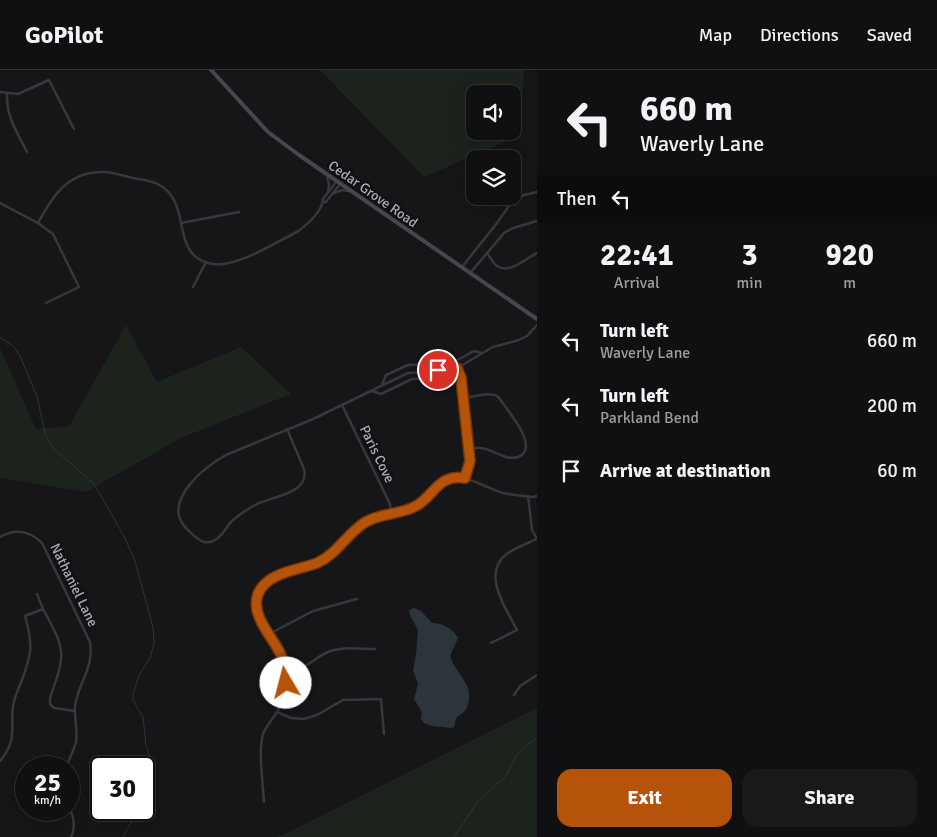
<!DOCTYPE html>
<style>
body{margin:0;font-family:Signika,sans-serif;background:#19191b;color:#f1f3f6;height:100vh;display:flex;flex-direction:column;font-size:19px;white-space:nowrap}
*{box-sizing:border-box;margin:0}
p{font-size:16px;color:#9c9d9f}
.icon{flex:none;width:28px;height:28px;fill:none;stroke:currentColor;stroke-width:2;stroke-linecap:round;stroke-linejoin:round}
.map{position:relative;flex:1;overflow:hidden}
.drawer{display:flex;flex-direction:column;background:#101012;width:400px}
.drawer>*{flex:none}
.top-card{background:#101012;color:#f1f3f6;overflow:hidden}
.fabs{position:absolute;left:466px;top:15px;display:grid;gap:10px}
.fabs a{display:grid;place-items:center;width:55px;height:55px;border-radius:10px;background:#101012;box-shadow:0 5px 20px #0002,0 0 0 1px #303032;font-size:25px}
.speed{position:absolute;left:15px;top:686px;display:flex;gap:10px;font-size:25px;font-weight:700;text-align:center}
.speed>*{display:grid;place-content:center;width:65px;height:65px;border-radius:50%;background:#101012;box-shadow:0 5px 20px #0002,0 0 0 1px #303032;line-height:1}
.speed small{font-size:12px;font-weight:400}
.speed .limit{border:2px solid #111;border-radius:8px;background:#fff;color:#111}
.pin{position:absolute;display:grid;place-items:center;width:42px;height:42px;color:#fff;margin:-21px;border:2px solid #fff;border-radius:50%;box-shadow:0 1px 5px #0007}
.me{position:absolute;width:55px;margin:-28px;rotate:352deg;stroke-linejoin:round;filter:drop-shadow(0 0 4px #0008)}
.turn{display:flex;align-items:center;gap:18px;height:105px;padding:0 20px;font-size:22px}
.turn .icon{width:65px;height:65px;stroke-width:2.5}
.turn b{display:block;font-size:35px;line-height:42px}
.then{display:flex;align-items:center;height:48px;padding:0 20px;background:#0003;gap:10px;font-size:19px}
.eta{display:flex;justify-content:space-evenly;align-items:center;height:85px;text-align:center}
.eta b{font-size:30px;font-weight:700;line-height:35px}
.primary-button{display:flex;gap:10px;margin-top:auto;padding:10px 20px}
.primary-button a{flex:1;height:58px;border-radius:15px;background:#b45309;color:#fff;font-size:20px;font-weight:700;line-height:58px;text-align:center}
.primary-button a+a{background:#19191b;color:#f1f3f6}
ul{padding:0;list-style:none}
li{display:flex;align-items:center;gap:15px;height:65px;padding:0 20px}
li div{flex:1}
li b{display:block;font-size:19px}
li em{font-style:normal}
header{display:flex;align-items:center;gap:30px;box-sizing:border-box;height:70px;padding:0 25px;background:#101012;border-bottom:1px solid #303032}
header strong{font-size:24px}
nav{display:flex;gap:28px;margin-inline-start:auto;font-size:18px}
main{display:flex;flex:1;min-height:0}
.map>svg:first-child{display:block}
.green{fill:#1c231d;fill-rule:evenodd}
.water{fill:#2c353c}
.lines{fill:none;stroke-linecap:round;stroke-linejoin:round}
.stream{stroke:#2c353c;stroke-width:1}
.street{stroke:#37383d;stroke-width:2.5}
.secondary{stroke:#45474d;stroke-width:4}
.route-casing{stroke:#753606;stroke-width:12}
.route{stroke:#b45309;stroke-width:9}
.labels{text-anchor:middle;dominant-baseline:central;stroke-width:5;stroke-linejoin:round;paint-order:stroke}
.street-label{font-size:14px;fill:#a8adb8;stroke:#111113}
</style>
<header>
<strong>GoPilot</strong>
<nav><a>Map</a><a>Directions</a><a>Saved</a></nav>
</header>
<main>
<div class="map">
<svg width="537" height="767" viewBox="0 0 537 767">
<rect width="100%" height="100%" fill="#161618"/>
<g class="green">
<path d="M320,0H524L520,65L424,107ZM475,24H512V61H475Z"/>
<polygon points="126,255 157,312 241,277 291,324 181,368 86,422 0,408 0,278 36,359 69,356"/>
<polygon points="537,638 537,767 275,767 283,765"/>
</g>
<path class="water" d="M414,538L421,541L432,553C442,553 454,559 458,568L450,586C456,605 476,615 467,637C465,643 459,644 456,649C455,652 455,654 454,657L451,658L432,656L424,653L421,649L422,642L414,629L418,614L413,600L416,585L418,560L410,545L409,540Z"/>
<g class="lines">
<g class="stream">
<polyline points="0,267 13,276 20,286 37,326 45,363 52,377 94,414 124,466 135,491 153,557 154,573 150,588 139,605 133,624 133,630 143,647 146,676 155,701 155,712 144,731"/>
<polyline points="123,767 138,740"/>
<polyline points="454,767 479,730 505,707 518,683 537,667"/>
</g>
<g class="street">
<polyline points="0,22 18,24 49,10 74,59"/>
<path d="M7,23C6,47 17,62 27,82"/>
<polyline points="327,105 329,115 328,121"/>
<polyline points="334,123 342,120 349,121"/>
<polyline points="323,132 326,132 340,114"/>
<polyline points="0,133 38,153 53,164 79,217 46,233"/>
<path d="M38,153C53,125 69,100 106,102C115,103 124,106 133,108C146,110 161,112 170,124C188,146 174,188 213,194C236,198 276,172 297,162C308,154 322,142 323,129L336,112"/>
<polyline points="181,153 239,142"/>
<path d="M487,183C490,187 493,193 497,196C509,205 526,188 537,183"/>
<polyline points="462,197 497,153 511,133 524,125 537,122"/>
<polyline points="471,202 504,163 513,158 537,151"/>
<polyline points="193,217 206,192"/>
<polyline points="457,298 461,308 470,391 465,408"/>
<polyline points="382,315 386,305 408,295 452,293 474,281 482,283"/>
<polyline points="372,321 381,324 412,309 429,308 437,301"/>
<path d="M464,328C472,327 490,321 498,327C502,331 506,338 510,343C517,353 537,380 518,387C504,391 493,379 481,378C477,377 473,379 469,380"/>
<polyline points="342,335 390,434 391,443"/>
<path d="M287,359L304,399C310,424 272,426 255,435C246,440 237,446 230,453C226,458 223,464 218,468C214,471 209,473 204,472C197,470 191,463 186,458C161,432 205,396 226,385L313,349L408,303L454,300L493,277L519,270L527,266L537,255"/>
<polyline points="528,426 532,460 537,469"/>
<path d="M0,467C16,458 30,461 42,473L90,572C94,599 79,611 75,636C74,648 78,660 76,672C74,680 69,689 66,698"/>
<polyline points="37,524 43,539"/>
<polyline points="269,564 313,541 357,529"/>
<path d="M491,573L517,560C506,538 480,503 508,483C517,477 528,473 537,469"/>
<path d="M285,602C306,600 311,590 328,582C341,576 361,579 375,579"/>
<polyline points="514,625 520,616 537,605"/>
<polyline points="277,642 291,648 304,649 317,645 343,630 381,629 384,664"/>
<path d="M0,691C18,669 10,660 13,636C14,627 19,618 22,610C32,583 33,574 25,546L43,539C66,581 66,583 50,628V634L54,638L75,641"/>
<path d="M264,732C263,713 258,682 263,664C265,658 271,651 275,645C284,632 287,614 285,598C282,572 251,554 258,526C264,502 300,501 319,492C337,484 347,464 364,453C380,443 398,445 414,437C429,430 436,411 453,408C467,405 489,419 503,423C513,425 523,426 533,427L537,426"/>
<path d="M69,734C72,745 77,756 71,767"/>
</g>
<polyline class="secondary" points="211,0 268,62 299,85 537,249"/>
</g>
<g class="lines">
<g class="route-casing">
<path id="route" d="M286,613C285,602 285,593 280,583C272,566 250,545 258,524C267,502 299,500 317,493C336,485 347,464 364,453C379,443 398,445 414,437C434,428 436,404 465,408L470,391L461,308L457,298L454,300H438"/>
</g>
<use href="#route" class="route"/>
</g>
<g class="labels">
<g class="street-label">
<text transform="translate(373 124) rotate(35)">Cedar Grove Road</text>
<text transform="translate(377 384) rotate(64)">Paris Cove</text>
<text transform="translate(74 515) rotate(64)">Nathaniel Lane</text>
</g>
</g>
</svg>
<div class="fabs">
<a><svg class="icon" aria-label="sound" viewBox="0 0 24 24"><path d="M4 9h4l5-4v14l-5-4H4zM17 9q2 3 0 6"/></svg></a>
<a><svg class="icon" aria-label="layers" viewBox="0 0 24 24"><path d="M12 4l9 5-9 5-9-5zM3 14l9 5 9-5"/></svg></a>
</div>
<div class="speed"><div>25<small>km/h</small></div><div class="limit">30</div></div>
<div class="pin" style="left:438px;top:300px;background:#d93025"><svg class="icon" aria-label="arrive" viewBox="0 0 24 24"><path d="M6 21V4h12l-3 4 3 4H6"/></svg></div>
<svg class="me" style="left:286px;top:613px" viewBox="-20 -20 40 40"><circle r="19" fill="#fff"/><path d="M0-13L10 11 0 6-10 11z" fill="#b45309"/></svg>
</div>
<section class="drawer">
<div class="top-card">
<div class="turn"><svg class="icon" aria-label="left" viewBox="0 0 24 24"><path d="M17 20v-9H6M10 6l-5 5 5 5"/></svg><div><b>660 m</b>Waverly Lane</div></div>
<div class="then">Then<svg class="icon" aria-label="left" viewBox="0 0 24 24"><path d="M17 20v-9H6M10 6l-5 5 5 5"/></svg></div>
</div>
<div class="eta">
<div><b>22:41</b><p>Arrival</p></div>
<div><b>3</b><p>min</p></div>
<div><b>920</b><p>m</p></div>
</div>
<ul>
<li><svg class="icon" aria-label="left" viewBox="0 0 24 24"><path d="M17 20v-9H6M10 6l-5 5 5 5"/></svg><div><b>Turn left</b><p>Waverly Lane</p></div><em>660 m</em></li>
<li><svg class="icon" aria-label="left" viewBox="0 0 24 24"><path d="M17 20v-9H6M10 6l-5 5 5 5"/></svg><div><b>Turn left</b><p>Parkland Bend</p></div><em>200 m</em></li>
<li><svg class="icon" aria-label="arrive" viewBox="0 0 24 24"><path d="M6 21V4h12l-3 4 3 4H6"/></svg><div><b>Arrive at destination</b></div><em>60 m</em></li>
</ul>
<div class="primary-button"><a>Exit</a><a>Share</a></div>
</section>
</main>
